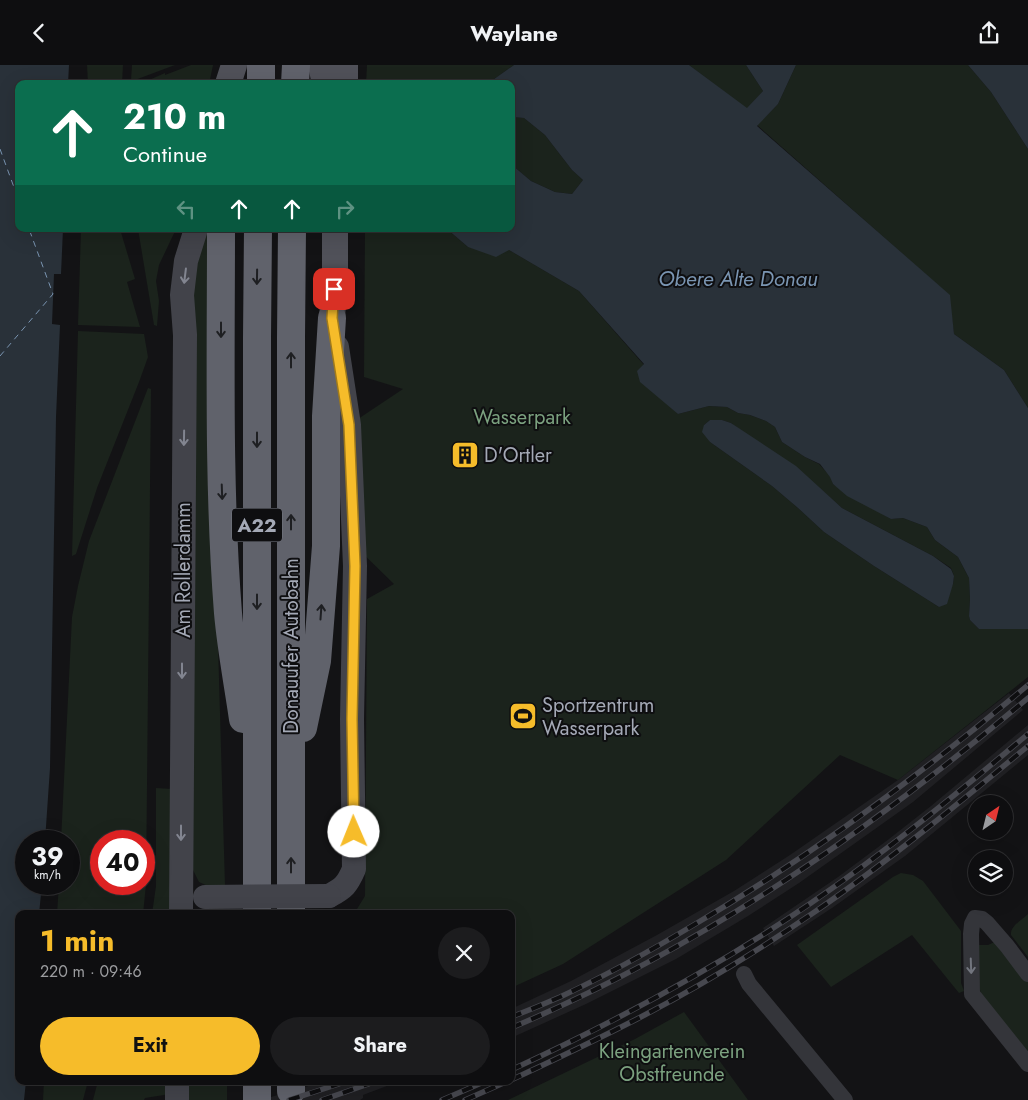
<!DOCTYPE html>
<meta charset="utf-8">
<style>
body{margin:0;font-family:Jost,sans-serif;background:#1c1c1e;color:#f1f3f6;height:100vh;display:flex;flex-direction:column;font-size:19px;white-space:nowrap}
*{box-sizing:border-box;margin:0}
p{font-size:16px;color:#9b9c9f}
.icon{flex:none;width:28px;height:28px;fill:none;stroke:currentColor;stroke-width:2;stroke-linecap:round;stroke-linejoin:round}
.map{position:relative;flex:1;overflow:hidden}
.sheet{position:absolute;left:15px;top:845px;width:500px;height:175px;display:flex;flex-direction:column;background:#0e0e10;border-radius:10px;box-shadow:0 5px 20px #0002,0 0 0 1px #2e2e30}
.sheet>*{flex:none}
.guide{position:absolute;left:15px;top:15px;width:500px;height:152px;border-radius:10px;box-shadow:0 5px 20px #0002,0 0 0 1px #2e2e30;background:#0b6e4f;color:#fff;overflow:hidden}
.needle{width:32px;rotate:35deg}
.tools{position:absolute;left:968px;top:730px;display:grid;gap:10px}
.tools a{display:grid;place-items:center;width:45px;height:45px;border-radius:50%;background:#0e0e10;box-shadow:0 5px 20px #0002,0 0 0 1px #2e2e30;font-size:25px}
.speed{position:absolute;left:15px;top:765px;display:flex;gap:10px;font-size:25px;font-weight:700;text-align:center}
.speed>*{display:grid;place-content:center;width:65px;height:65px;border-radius:50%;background:#0e0e10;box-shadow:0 5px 20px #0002,0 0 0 1px #2e2e30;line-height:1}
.speed small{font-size:12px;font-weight:400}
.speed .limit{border:8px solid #d22;background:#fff;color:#111}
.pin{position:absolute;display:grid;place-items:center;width:42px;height:42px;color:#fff;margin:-21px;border-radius:10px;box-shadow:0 2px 8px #0006}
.me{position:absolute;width:55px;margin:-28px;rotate:359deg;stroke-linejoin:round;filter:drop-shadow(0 0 4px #0008)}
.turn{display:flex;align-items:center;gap:18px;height:105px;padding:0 25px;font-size:22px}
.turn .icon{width:65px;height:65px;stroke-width:2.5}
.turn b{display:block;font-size:35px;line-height:42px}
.lanes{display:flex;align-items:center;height:48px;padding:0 25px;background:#0003;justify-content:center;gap:25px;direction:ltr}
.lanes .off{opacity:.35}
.round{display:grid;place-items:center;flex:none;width:52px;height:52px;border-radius:26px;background:#1c1c1e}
.summary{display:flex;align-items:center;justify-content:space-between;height:85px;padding:0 25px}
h1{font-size:30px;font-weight:700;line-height:38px;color:#f6bc2a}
.primary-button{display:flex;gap:10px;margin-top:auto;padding:10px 25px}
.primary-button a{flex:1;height:58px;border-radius:30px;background:#f6bc2a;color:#111;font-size:20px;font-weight:700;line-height:58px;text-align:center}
.primary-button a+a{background:#1c1c1e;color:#f1f3f6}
header{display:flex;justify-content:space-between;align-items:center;height:65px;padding:0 25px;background:#0e0e10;font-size:22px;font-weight:700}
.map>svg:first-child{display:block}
.built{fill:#1f1f22}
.green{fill:#1b231c;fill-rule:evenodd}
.water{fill:#293139}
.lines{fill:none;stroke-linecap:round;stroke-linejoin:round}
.ferry{stroke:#7a95b2;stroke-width:1;stroke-dasharray:6 5;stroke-linecap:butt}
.street{stroke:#34353a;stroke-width:16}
.secondary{stroke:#42434a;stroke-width:24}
.primary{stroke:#505159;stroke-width:26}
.highway{stroke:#60626b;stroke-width:28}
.rail-casing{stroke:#47484f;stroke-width:5.5}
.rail{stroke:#0e0e10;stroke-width:4;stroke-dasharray:11;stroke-linecap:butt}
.secondary-bridge{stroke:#42434a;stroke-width:24}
.oneway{stroke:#828590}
.oneway2{stroke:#1e1f22}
.oneway3{stroke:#72757e}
.route-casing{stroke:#a07a1b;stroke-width:12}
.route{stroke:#f6bc2a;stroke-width:9}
.labels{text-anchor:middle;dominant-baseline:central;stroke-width:4;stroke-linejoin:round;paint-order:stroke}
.shield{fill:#0e0e10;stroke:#777a84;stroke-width:1}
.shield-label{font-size:19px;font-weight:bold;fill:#a4a9b6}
.park-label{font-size:20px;fill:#7ba17f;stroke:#0e0e10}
.poi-label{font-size:20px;fill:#a4a9b6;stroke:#0e0e10;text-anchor:start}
.street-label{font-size:20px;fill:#a4a9b6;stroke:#0e0e10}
.water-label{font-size:21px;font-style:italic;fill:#7a95b2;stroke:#0e0e10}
</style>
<header><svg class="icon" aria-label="back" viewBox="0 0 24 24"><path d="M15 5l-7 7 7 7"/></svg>Waylane<svg class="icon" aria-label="share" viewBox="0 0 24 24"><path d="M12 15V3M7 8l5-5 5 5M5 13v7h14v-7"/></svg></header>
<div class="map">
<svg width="1028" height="1035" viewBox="0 0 1028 1035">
<rect width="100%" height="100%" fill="#131315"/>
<g class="built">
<polygon points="1009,628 1023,645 913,737 799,818 748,851 676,894 586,939 511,973 511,944 571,916 657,870 734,826 790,790 898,715"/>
<polygon points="1028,660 1028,690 905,791 832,843 774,881 763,863 838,812 889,774 931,741"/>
<polygon points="325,1016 400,1016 363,1030 363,1033 360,1035 261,1035"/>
</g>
<g class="green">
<polygon points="87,0 123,0 122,19 88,19"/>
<polygon points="132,0 175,0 135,15 131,15"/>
<polygon points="191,0 213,0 209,19 140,19 165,8 165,10"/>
<polygon points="367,0 514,0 487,19 366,19"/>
<polygon points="689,0 746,0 763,26 747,44"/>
<polygon points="796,0 968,0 991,27 1028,84 1028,343 1004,305 954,269 949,230 757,60 778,39"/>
<polygon points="512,52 524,53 545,70 572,105 583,115 572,129 555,127 531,116 512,100 511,91"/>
<polygon points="81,164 120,164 135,214 127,217 140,262 78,260"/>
<polygon points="138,164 176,164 159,200 156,216 159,236 157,261 154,260"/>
<polygon points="210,164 212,372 225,821 210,822 199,817 190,799 193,208 201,169"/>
<path d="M365,164H447L468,182L509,185L579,226L644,300L678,349L709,341L727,342L738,348L750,350L766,356L775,362L782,377L805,392L819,399L831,412L833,419L891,454L903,453L927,462L935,475L958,492L969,513L970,534L969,551L970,555L979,564H1028V612L898,715L840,690L726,795L563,899L511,923V849H357V844L365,831L367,534L394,519L354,480L349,360L403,324L364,312ZM710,355H722L731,358L824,427L842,443L933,491L951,503L954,511L953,519L939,542L874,501L824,467L798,443L772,421L710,377L704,360Z"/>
<polygon points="78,266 144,269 148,292 139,317 97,423 76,489 72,491"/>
<path d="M148,323L151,324L146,820L143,849H57L59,819H69V776H61L72,552L78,521L89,476ZM101,776H144V819H101Z"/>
<polygon points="156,723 172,724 172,849 152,849 156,821"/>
<polygon points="901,808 913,810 923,816 961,866 961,918 964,926 959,928 912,870 831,922 797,880 893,812"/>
<path d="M1028,849V892L1011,870C1010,861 1022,855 1028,849Z"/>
<polygon points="997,876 1028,915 1028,992 981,929 977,912 978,880 988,880"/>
<polygon points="684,947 748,1035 508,1035 635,974"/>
<polygon points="44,1016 88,1016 83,1035 43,1035"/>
<polygon points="98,1016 170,1016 170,1029 145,1033 144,1035 93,1035"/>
<rect x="189" y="1016" width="38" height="19"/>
</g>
<g class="water">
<polygon points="0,0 69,0 68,19 19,19 19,164 63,164 61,209 54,209 52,259 60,260 56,352 50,703 45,776 26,776 26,819 42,819 39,849 19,849 19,1016 26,1016 24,1035 0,1035"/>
<polygon points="514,0 689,0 747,43 763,26 746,0 796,0 778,39 757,61 950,230 954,269 1004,305 1028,343 1028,564 979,564 970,555 969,551 970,534 969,513 958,492 935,475 927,462 903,453 891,454 847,431 833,419 830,412 820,399 805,392 782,377 775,362 766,356 750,350 738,348 727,342 709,341 678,349 640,317 637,306 644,299 579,226 509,185 496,192 468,182 447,164 511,164 511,91 512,100 531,116 555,127 572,129 583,115 572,105 545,70 524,53 512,52 511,55 511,19 487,19"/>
<polygon points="968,0 1028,0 1028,84 991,27"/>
<polygon points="710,355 722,355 731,358 796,401 842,443 933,491 951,504 954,511 953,519 947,539 939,542 874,501 824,467 798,443 772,421 710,377 702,367 704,360"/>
</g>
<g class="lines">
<g class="ferry">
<polyline points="0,84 19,136"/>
<polyline points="0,291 53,229 29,164"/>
</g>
<g class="street">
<polyline points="744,909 749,919 845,1035"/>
<polyline points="1028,909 1007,881 987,858 982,854 975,853 972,859 971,869 972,929 1028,999"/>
</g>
<g class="secondary">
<path d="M329,831C344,823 347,820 354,804L352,654L355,501L349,360L337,282"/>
<polyline points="181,849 185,270 182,230 186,196 196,164"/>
<polyline points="177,1035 177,1016"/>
</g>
<g class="primary">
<polyline points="321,0 325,19"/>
<polyline points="228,19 234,0"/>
<polyline points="345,19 345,0"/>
<polyline points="332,253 335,209 335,164"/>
</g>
<g class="highway">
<polyline points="261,19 261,0"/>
<polyline points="295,19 296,0"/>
<path d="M221,164C221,292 218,420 228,548C231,583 238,619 243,654"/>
<polyline points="303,663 317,596 326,481 326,351 332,253"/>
<polyline points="257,849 257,272 258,164"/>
<polyline points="291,849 291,272 292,164"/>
<polyline points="291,1026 291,1016"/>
<polyline points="257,1035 257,1016"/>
</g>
<g class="rail-casing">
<g id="rail">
<path d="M511,952C527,946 544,939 560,932C607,910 652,885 697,858C814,789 923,708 1028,620"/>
<path d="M511,963C701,883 871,765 1028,633"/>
<path d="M511,1005C615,957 716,903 811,838C887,786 958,728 1028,669"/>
<path d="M511,1015C554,995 596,975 637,954C699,922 759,885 816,846C890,795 959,738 1028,681"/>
<polyline points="289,1035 348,1016"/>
<polyline points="322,1035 377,1016"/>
<polyline points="442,1035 486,1016"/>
<polyline points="465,1035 508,1016"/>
</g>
</g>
<use href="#rail" class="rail"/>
<polyline class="secondary-bridge" points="205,832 329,831"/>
</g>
<defs><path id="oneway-shaft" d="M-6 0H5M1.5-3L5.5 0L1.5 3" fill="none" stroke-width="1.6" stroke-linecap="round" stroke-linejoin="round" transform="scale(1.25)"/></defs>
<g class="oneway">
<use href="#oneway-shaft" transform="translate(185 211) rotate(97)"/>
<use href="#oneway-shaft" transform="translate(184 373) rotate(91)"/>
<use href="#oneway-shaft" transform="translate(182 606) rotate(90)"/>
<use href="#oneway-shaft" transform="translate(181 768) rotate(90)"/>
</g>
<g class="oneway2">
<use href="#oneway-shaft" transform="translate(257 212) rotate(91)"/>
<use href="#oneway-shaft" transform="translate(221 265) rotate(90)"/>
<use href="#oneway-shaft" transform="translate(291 295) rotate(-90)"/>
<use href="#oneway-shaft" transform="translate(257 375) rotate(90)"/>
<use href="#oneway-shaft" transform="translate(222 427) rotate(88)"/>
<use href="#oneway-shaft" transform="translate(291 457) rotate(-90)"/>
<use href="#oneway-shaft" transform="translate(257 537) rotate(90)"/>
<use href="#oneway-shaft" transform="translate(321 547) rotate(-86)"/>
<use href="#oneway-shaft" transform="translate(291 800) rotate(-90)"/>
</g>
<use class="oneway3" href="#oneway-shaft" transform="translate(971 901) rotate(88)"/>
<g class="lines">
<g class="route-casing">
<polyline id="route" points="334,224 332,253 349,360 355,501 352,654 354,767"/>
</g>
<use href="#route" class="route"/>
</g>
<defs>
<g id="building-square" transform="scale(1.4375)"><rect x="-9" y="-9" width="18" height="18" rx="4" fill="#f6bc2a" stroke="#0e0e10"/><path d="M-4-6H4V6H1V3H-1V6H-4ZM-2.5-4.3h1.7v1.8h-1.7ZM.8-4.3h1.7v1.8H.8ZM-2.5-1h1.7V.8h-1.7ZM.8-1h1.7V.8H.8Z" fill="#111"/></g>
<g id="stadium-square" transform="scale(1.4375)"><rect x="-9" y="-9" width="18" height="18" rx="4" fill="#f6bc2a" stroke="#0e0e10"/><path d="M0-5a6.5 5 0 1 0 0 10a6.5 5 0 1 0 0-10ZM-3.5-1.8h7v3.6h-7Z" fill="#111"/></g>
</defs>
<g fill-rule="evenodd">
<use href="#building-square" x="465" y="390"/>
<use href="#stadium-square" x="523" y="651"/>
</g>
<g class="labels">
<rect class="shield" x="232" y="443.5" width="50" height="33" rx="4"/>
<g class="shield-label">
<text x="257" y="460">A22</text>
</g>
<g class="park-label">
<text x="522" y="352">Wasserpark</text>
<text x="672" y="986">Kleingartenverein<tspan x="672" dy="23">Obstfreunde</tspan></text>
</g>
<g class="poi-label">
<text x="484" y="390">D'Ortler</text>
<text x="542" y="640">Sportzentrum<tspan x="542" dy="23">Wasserpark</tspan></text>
</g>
<g class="street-label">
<text transform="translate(183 505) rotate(-90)">Am Rollerdamm</text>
<text transform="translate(291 581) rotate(-90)">Donauufer Autobahn</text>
</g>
<g class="water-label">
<text x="738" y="214">Obere Alte Donau</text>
</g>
</g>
</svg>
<div class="tools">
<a><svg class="needle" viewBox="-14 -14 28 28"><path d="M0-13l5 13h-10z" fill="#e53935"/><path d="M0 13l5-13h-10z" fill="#9b9c9f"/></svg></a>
<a><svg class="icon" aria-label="layers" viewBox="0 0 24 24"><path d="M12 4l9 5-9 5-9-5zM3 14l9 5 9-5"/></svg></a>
</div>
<div class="speed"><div>39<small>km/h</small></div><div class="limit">40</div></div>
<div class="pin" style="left:334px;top:224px;background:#d93025"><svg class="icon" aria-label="arrive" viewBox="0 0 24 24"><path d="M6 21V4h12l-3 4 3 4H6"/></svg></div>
<svg class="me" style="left:354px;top:767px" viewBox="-20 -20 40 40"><circle r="19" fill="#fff"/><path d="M0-13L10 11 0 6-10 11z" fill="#f6bc2a"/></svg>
<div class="guide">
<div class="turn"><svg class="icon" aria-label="ahead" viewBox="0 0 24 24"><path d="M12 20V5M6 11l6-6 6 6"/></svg><div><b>210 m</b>Continue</div></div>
<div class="lanes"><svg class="icon off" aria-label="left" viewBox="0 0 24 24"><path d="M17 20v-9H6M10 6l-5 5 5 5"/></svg><svg class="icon" aria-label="ahead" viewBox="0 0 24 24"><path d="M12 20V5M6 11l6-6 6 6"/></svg><svg class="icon" aria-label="ahead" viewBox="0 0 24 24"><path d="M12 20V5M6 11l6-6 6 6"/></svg><svg class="icon off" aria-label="right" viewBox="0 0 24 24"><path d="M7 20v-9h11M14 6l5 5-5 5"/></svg></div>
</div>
<section class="sheet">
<div class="summary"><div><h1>1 min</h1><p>220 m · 09:46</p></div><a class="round"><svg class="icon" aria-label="close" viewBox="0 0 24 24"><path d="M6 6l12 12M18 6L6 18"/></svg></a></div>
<div class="primary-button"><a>Exit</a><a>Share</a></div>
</section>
</div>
